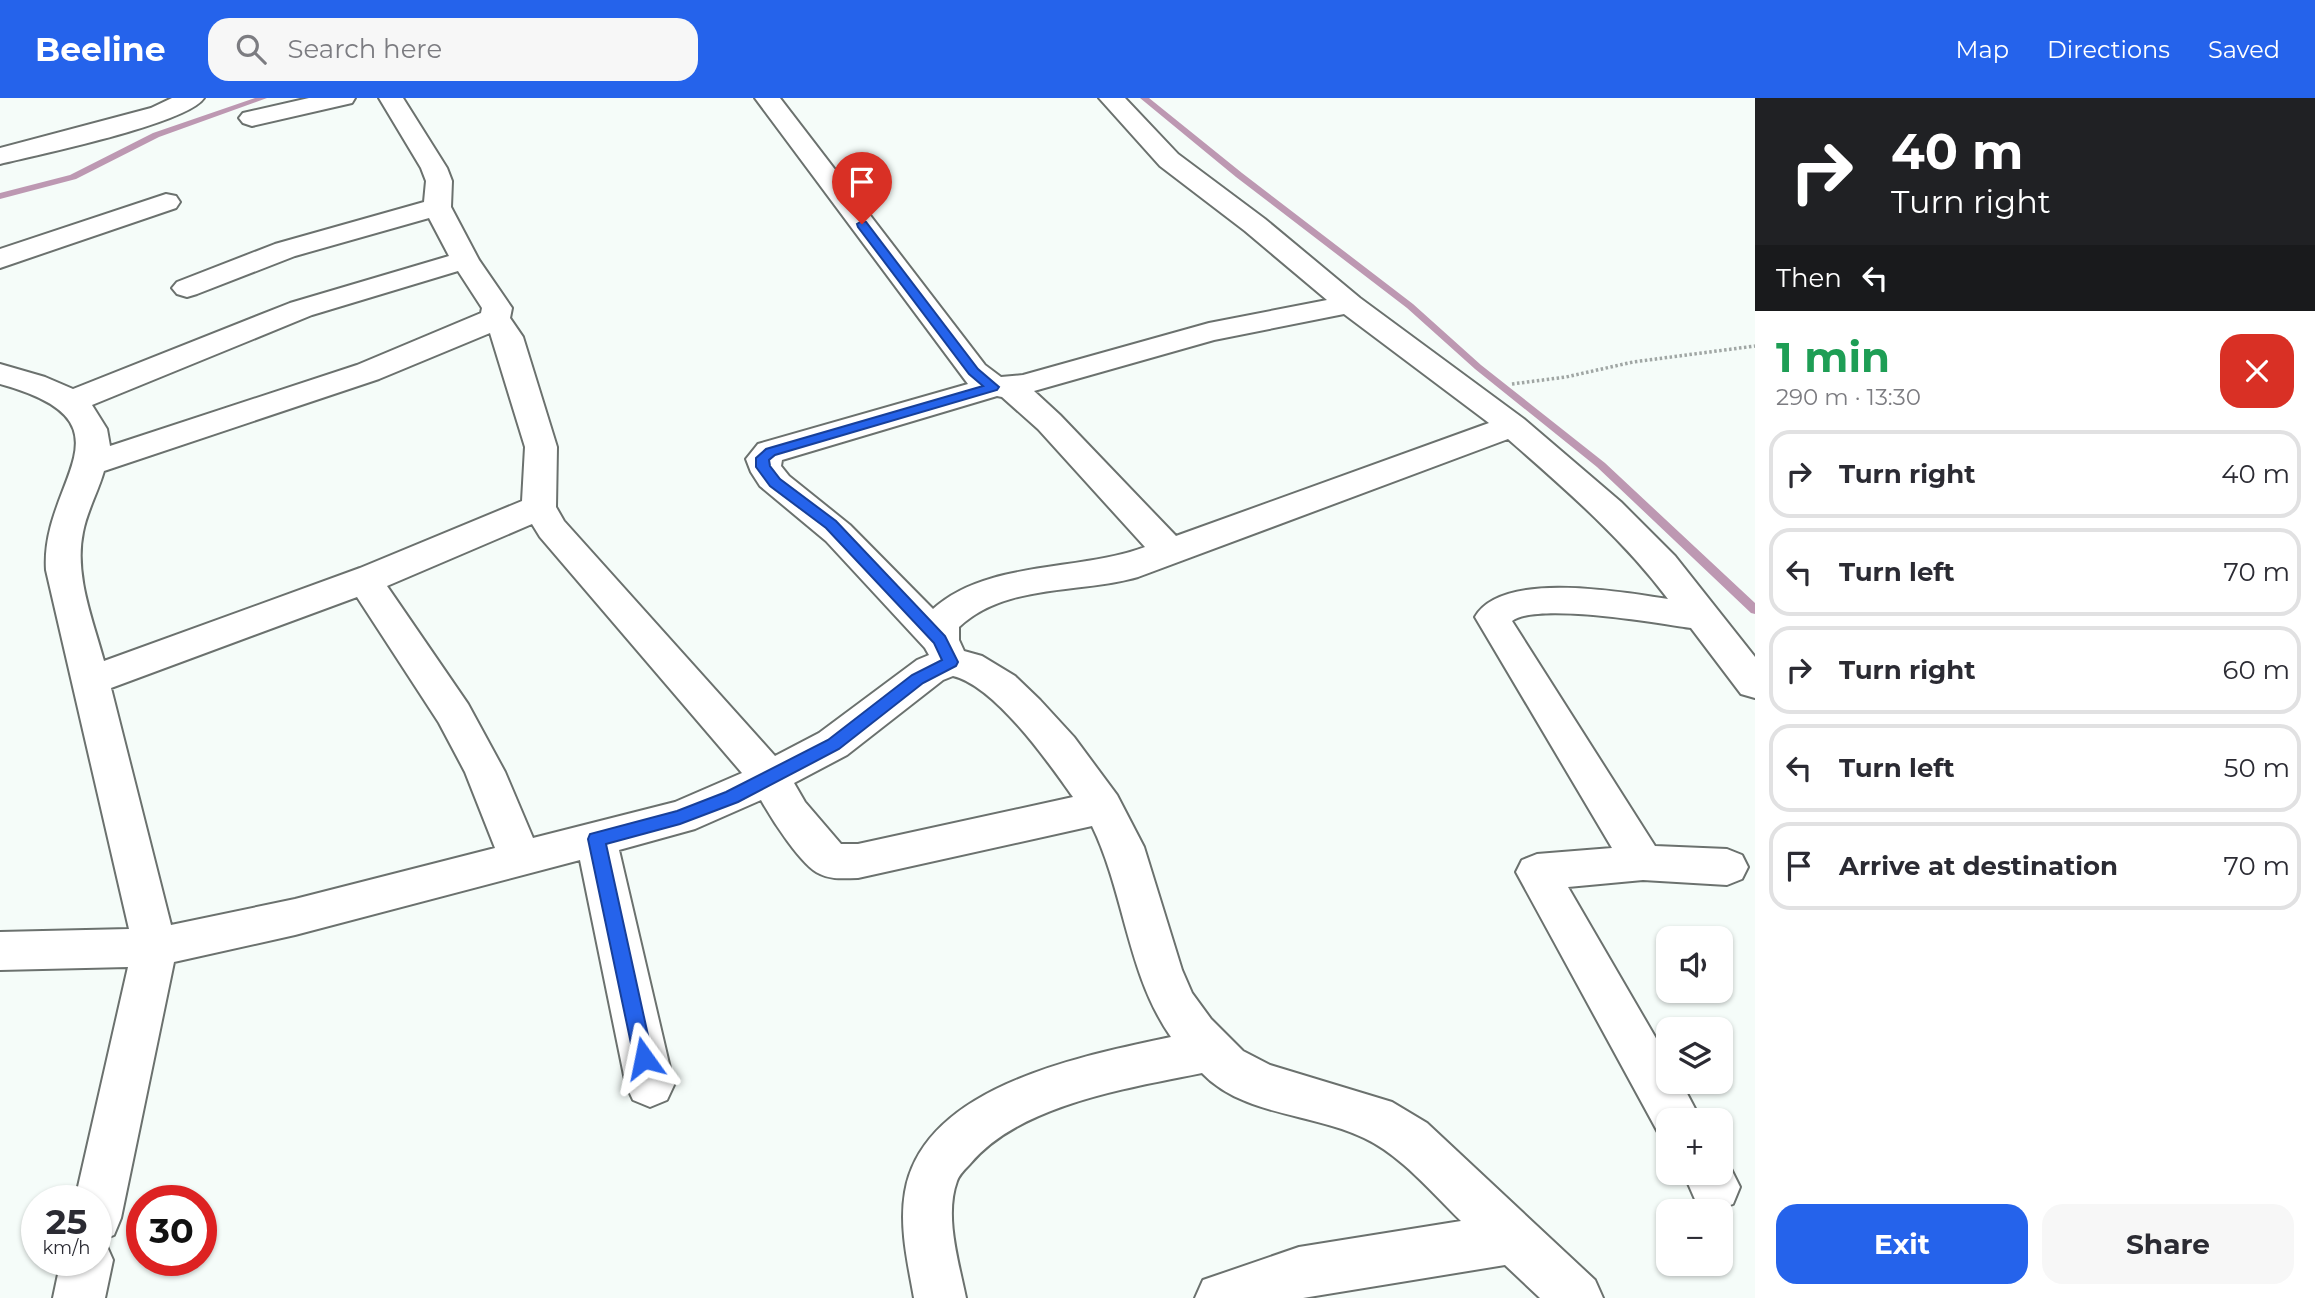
<!DOCTYPE html>
<meta charset="utf-8">
<style>
body{margin:0;font-family:Montserrat,sans-serif;background:#f7f7f7;color:#2b2b33;height:100vh;display:flex;flex-direction:column;font-size:26px;white-space:nowrap}
*{box-sizing:border-box;margin:0}
p{font-size:23px;color:#7c7c81}
.icon{flex:none;width:38px;height:38px;fill:none;stroke:currentColor;stroke-width:2;stroke-linecap:round;stroke-linejoin:round}
.map{position:relative;flex:1;overflow:hidden}
.sheet{display:flex;flex-direction:column;background:#fff;width:560px}
.sheet>*{flex:none}
.guide{background:#202124;color:#fff;overflow:hidden}
.controls{position:absolute;left:1656px;top:828px;display:grid;gap:14px}
.controls a{display:grid;place-items:center;width:77px;height:77px;border-radius:14px;background:#fff;box-shadow:0 2px 5px #0004;font-size:35px}
.speed{position:absolute;left:21px;top:1087px;display:flex;gap:14px;font-size:35px;font-weight:700;text-align:center}
.speed>*{display:grid;place-content:center;width:91px;height:91px;border-radius:50%;background:#fff;box-shadow:0 2px 5px #0004;line-height:1}
.speed small{font-size:18px;font-weight:400}
.speed .limit{border:10px solid #d22;background:#fff;color:#111}
.pin{position:absolute;display:grid;place-items:center;width:60px;height:60px;color:#fff;margin:-72px -30px;border-radius:50% 50% 50% 0;rotate:-45deg;box-shadow:0 0 7px #0007}
.pin .icon{rotate:45deg}
.me{position:absolute;width:77px;margin:-38px;rotate:348deg;stroke-linejoin:round;filter:drop-shadow(0 0 5px #0008)}
.turn{display:flex;align-items:center;gap:24px;height:147px;padding:0 21px;font-size:32px}
.turn .icon{width:91px;height:91px;stroke-width:2.5}
.turn b{display:block;font-size:49px;line-height:60px}
.then{display:flex;align-items:center;height:66px;padding:0 21px;background:#0003;gap:14px;font-size:26px}
.round{display:grid;place-items:center;flex:none;width:74px;height:74px;border-radius:21px;background:#f7f7f7}
.head{display:flex;align-items:center;justify-content:space-between;height:119px;padding:0 21px}
h1{font-size:42px;font-weight:700;line-height:52px;color:#1e9e55}
.primary-button{display:flex;gap:14px;margin-top:auto;padding:14px 21px}
.primary-button a{flex:1;height:80px;border-radius:21px;background:#2563eb;color:#fff;font-size:28px;font-weight:700;line-height:80px;text-align:center}
.primary-button a+a{background:#f7f7f7;color:#2b2b33}
ul{padding:0;list-style:none}
li{display:flex;align-items:center;gap:21px;height:88px;margin:0 14px 10px;padding:0 7px;border:4px solid #e1e1e2;border-radius:21px}
li div{flex:1}
li b{display:block;font-size:26px}
li em{font-style:normal}
header{display:flex;align-items:center;gap:42px;box-sizing:border-box;height:98px;padding:0 35px;background:#2563eb;color:#fff}
header strong{font-size:33px}
nav{display:flex;gap:38px;margin-inline-start:auto;font-size:24px}
.search{width:490px;height:63px;background:#f7f7f7;display:flex;align-items:center;gap:18px;box-sizing:border-box;padding:0 24px;border-radius:21px;color:#7c7c81;font-size:26px}
main{display:flex;flex:1;min-height:0}
.map>svg:first-child{display:block}
.lines{fill:none;stroke-linecap:round;stroke-linejoin:round}
.stream{fill:#bd98b2;fill-rule:evenodd}
.minor-casing{stroke:#6b716e;stroke-width:4}
.path{stroke:#a0a6a4;stroke-width:3.5;stroke-dasharray:2.5 2.5;stroke-linecap:butt}
.minor{fill:#fff;fill-rule:evenodd}
.route{fill:#2563eb;stroke:#184099;stroke-width:2}
</style>
<header>
<strong>Beeline</strong>
<div class="search"><svg class="icon" aria-label="search" viewBox="0 0 24 24"><circle cx="10" cy="10" r="6"/><path d="M15 15l6 6"/></svg>Search here</div>
<nav><a>Map</a><a>Directions</a><a>Saved</a></nav>
</header>
<main>
<div class="map">
<svg width="1755" height="1200" viewBox="0 0 1755 1200">
<rect width="100%" height="100%" fill="#f5fcf9"/>
<g class="lines">
<g class="stream">
<polygon points="255,0 267,0 159,39 76,81 0,101 0,95 70,77 153,35"/>
<polygon points="1140,0 1149,0 1242,75 1413,206 1481,267 1605,365 1755,505 1755,516 1751,515 1597,369 1475,271 1407,210 1236,79"/>
</g>
<g class="minor-casing">
<g id="minor">
<path d="M172,0H204C187,26 36,57 0,66V50L151,10Z"/>
<polygon points="309,0 355,0 352,5 252,28 243,25 239,20 243,15"/>
<path d="M379,0H403L447,70L452,83L451,109L479,162L512,210L510,220L523,239L557,349L556,409L564,423L775,658L819,635L917,562L929,557L925,550L826,443L760,388L751,374L746,361L758,346L968,286L755,0H780L985,267L1001,279L1023,277L1209,225L1327,202L1245,133L1160,68L1099,0H1125L1178,56L1265,121L1360,200L1524,321L1621,404L1675,458L1755,559V600L1741,596L1691,530C1657,525 1537,504 1512,523L1655,748L1727,751L1742,757L1748,769L1742,781L1727,787L1643,782L1568,789L1668,961V984H1681L1701,1022H1668V1041L1660,1038L1516,774L1522,762L1537,756L1612,750L1475,519C1502,472 1622,494 1668,501C1622,440 1565,391 1508,341L1138,479C1079,496 1006,485 959,529V542L964,553L982,558L1015,578L1040,602L1074,639L1117,697L1144,749L1182,872L1192,895L1211,921L1243,953L1270,967L1392,1004L1427,1025L1595,1182L1603,1200H1540L1505,1167L1303,1200H1195L1203,1182L1299,1149L1461,1123C1431,1094 1402,1058 1364,1040C1313,1015 1243,1018 1202,975C1129,990 1020,1006 970,1066C965,1071 959,1077 957,1083C944,1118 959,1165 966,1200H914C908,1166 899,1129 905,1094C923,988 1082,958 1171,939C1127,876 1125,796 1092,728L858,780C845,780 832,782 820,776C802,769 771,720 761,702L695,731L619,752L674,987L667,1002L650,1009L633,1002L626,987L580,762L295,837L174,864L121,1120L114,1137L102,1142L105,1144L113,1162L105,1200H53L61,1162H96V1102H75L128,869L0,872V834L129,831L46,472C40,382 142,325 0,286V266L45,279L73,291L290,205L449,158L429,120L295,158L197,196L187,199L177,196L172,190L177,184L275,146L424,104L426,83L421,70ZM458,173L482,210L481,215L357,267L110,348L107,331L92,307L312,217ZM1344,216L1489,325L1176,438L1060,317L1034,293L1214,242ZM490,235L525,349L522,403L360,470L104,563C93,522 74,477 83,434C87,413 98,394 104,373L379,281ZM997,298L1002,299L1038,331L1145,449C1078,474 987,462 933,511L850,427L789,378L781,368L782,362ZM532,426L540,439L742,675L675,704L533,740L505,674L468,606L387,488ZM357,499L439,625L465,674L495,750L295,801L171,827L111,590ZM953,578C995,588 1049,665 1073,699L858,746H841L805,704L794,685L847,657L943,582Z"/>
<polygon points="166,96 176,98 180,104 176,110 0,170 0,151"/>
<polygon points="1720,1056 1724,1057 1740,1089 1733,1106 1715,1113 1697,1106 1683,1074 1720,1074"/>
</g>
</g>
<polyline class="path" points="1512,286 1566,279 1633,264 1755,248"/>
<use href="#minor" class="minor"/>
</g>
<polygon class="route" points="862,123 866,124 978,271 999,289 997,292 775,357 769,362 770,368 780,381 836,423 945,538 958,564 956,568 923,585 839,651 738,704 680,726 606,746 653,960 650,966 644,969 637,966 634,960 588,741 590,736 677,713 726,694 828,642 912,577 942,562 934,545 826,430 770,388 756,369 756,360 766,351 983,288 969,276 858,129 857,126"/>
</svg>
<div class="controls">
<a><svg class="icon" aria-label="sound" viewBox="0 0 24 24"><path d="M4 9h4l5-4v14l-5-4H4zM17 9q2 3 0 6"/></svg></a>
<a><svg class="icon" aria-label="layers" viewBox="0 0 24 24"><path d="M12 4l9 5-9 5-9-5zM3 14l9 5 9-5"/></svg></a>
<a>+</a>
<a>−</a>
</div>
<div class="speed"><div>25<small>km/h</small></div><div class="limit">30</div></div>
<div class="pin" style="left:862px;top:126px;background:#d93025"><svg class="icon" aria-label="arrive" viewBox="0 0 24 24"><path d="M6 21V4h12l-3 4 3 4H6"/></svg></div>
<svg class="me" style="left:644px;top:960px" viewBox="-20 -20 40 40"><path d="M0-17L14 15 0 8-14 15z" fill="#2563eb" stroke="#fff" stroke-width="4"/></svg>
</div>
<section class="sheet">
<div class="guide">
<div class="turn"><svg class="icon" aria-label="right" viewBox="0 0 24 24"><path d="M7 20v-9h11M14 6l5 5-5 5"/></svg><div><b>40 m</b>Turn right</div></div>
<div class="then">Then<svg class="icon" aria-label="left" viewBox="0 0 24 24"><path d="M17 20v-9H6M10 6l-5 5 5 5"/></svg></div>
</div>
<div class="head"><div><h1>1 min</h1><p>290 m · 13:30</p></div><a class="round" style="background:#d93025;color:#fff"><svg class="icon" aria-label="close" viewBox="0 0 24 24"><path d="M6 6l12 12M18 6L6 18"/></svg></a></div>
<ul>
<li><svg class="icon" aria-label="right" viewBox="0 0 24 24"><path d="M7 20v-9h11M14 6l5 5-5 5"/></svg><div><b>Turn right</b></div><em>40 m</em></li>
<li><svg class="icon" aria-label="left" viewBox="0 0 24 24"><path d="M17 20v-9H6M10 6l-5 5 5 5"/></svg><div><b>Turn left</b></div><em>70 m</em></li>
<li><svg class="icon" aria-label="right" viewBox="0 0 24 24"><path d="M7 20v-9h11M14 6l5 5-5 5"/></svg><div><b>Turn right</b></div><em>60 m</em></li>
<li><svg class="icon" aria-label="left" viewBox="0 0 24 24"><path d="M17 20v-9H6M10 6l-5 5 5 5"/></svg><div><b>Turn left</b></div><em>50 m</em></li>
<li><svg class="icon" aria-label="arrive" viewBox="0 0 24 24"><path d="M6 21V4h12l-3 4 3 4H6"/></svg><div><b>Arrive at destination</b></div><em>70 m</em></li>
</ul>
<div class="primary-button"><a>Exit</a><a>Share</a></div>
</section>
</main>
